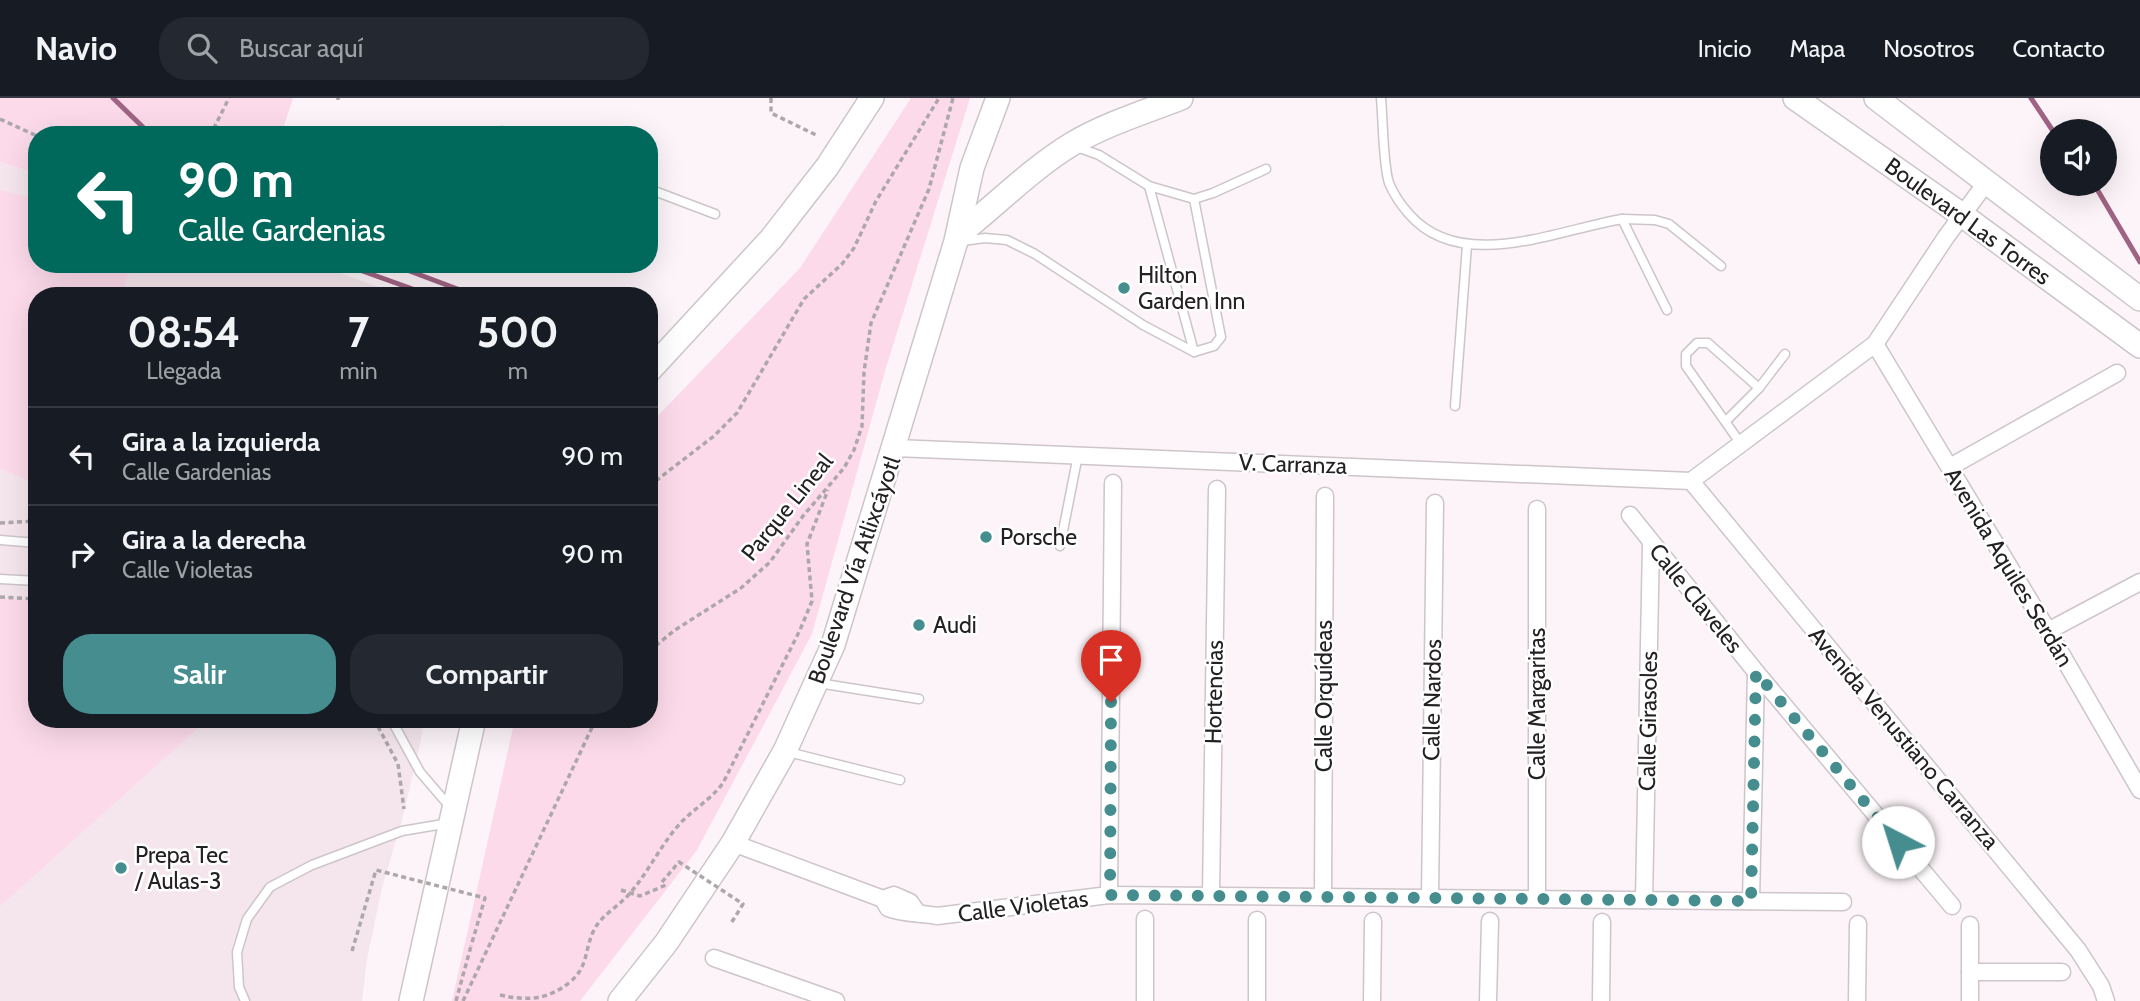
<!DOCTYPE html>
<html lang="es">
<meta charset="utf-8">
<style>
body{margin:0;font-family:Cabin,sans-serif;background:#242831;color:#f1f3f6;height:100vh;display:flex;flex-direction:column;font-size:26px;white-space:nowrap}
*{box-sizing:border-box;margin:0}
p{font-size:23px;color:#9ea1a6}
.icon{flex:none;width:38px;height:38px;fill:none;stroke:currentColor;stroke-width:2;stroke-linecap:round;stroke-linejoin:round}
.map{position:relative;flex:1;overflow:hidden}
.details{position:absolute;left:28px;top:189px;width:630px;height:441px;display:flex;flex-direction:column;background:#171b24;border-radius:28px;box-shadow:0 7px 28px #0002}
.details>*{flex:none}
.guide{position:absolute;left:28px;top:28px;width:630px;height:147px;border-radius:28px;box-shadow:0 7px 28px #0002;background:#00695c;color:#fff;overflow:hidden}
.fabs{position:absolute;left:2040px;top:21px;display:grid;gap:14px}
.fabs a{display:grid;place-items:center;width:77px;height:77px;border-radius:50%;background:#171b24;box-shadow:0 7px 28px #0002;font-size:35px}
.pin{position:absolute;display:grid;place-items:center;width:60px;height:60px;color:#fff;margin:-72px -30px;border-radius:50% 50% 50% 0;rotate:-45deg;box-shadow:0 0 7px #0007}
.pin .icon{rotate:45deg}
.me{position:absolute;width:77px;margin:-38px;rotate:320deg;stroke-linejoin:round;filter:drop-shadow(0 0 5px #0008)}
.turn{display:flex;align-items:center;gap:24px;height:147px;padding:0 35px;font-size:32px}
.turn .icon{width:91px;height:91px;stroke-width:2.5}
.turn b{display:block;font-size:49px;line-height:60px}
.eta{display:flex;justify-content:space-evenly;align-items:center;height:119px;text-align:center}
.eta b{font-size:42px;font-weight:700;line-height:49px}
.button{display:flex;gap:14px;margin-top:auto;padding:14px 35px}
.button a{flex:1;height:80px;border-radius:28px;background:#458d8f;color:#fff;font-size:28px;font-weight:700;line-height:80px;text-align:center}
.button a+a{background:#242831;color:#f1f3f6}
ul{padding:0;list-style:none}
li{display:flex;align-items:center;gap:21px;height:98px;padding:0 35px;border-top:2px solid #363941}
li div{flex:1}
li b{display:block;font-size:26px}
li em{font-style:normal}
header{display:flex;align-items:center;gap:42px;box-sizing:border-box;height:98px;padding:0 35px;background:#171b24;border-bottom:2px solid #363941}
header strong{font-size:33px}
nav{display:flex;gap:38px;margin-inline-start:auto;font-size:24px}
.search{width:490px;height:63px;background:#242831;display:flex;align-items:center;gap:18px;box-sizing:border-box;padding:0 24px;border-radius:28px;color:#9ea1a6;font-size:26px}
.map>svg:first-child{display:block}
.built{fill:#f5e6ed}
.green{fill:#fcdaea}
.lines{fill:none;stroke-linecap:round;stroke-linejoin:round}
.stream{stroke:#9f6383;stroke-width:5}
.service-casing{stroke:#cdc5c9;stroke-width:11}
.minor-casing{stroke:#cdc5c9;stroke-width:19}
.secondary-casing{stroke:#cdc5c9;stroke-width:26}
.path{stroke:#ada7aa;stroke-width:3.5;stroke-dasharray:5 3.5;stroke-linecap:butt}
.service{stroke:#fff;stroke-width:8}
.minor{stroke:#fff;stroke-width:16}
.secondary{stroke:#fff;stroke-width:23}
.path-bridge{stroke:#ada7aa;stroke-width:3.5;stroke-dasharray:5 3.5;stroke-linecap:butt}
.route{stroke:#458d8f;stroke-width:12;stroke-dasharray:0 21.6}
.poi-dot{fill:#458d8f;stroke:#fff;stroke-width:2.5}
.labels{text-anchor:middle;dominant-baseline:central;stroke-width:5;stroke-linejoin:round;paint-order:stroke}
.street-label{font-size:23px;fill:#242122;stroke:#fff}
.poi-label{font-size:23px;fill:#242122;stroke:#fff;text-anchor:start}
</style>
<header>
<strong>Navio</strong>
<div class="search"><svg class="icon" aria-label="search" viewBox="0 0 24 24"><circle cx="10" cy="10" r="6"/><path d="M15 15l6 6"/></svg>Buscar aquí</div>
<nav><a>Inicio</a><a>Mapa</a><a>Nosotros</a><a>Contacto</a></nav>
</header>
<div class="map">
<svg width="2140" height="903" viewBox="0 0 2140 903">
<rect width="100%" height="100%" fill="#fcf4f8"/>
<polygon class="built" points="0,64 37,75 37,166 316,166 402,198 37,198 37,621 424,621 420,647 402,722 382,790 367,861 362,903 0,903"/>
<g class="green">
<polygon points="0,0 293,0 281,37 37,37 37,75 0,64"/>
<polygon points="911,0 970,0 885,273 812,536 697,752 580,903 452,903 515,621 649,621 649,327 800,170"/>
<polygon points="0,92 37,101 37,166 132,166 121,198 37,198 37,391 31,388 32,384 0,371"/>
<polygon points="0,500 37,503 37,621 208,621 0,808"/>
</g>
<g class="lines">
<g class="stream">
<polyline points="113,0 151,37"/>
<polyline points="2031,0 2053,33"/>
<polyline points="2094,86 2140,164"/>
<polyline points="343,166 432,198"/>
<polyline points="391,166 476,198"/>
</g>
<g class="service-casing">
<g id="service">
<path d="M1381,0C1383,21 1383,67 1389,85C1394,97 1401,107 1409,116C1461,176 1557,132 1622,121L1667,212"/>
<polyline points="502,33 511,37"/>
<polyline points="1077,49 1099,57 1149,88 1194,101 1213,95 1266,71"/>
<polyline points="1149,88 1194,254 1214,248 1221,239 1194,101"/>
<polyline points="649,91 715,116"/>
<polyline points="1622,121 1655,122 1669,126 1721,168"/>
<polyline points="963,143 985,140 1007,142 1035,156 1143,227 1194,254"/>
<polyline points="167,198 180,198"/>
<polyline points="1455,308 1467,147"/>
<polyline points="1726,323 1759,290 1785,256"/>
<polyline points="1741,346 1686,268 1686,256 1697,245 1708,245 1759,290"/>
<polyline points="0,442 37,445"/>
<polyline points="1060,448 1078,357"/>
<polyline points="0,481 37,483"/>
<polyline points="818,585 919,601"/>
<polyline points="391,621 420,674 450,709"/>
<polyline points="788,654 900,682"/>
<polyline points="245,903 239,889 237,854 247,821 270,789 312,767 402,733 449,725"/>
</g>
</g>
<g class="minor-casing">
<g id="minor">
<polyline points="1875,246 2048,533 2140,692"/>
<polyline points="895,350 1691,383"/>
<polyline points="1950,369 2117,275"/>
<polyline points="1691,383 2078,852 2101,888 2106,903"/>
<polyline points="1691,383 1875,246 1946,139 1986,85"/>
<polyline points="1537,411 1537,801"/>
<polyline points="1630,417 1756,574 1952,808"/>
<polyline points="2048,533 2140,484"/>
<polyline points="733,745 883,801 894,797 910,804 917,814"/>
<polyline points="1109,797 1113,385"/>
<polyline points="1211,797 1217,391"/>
<polyline points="1323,799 1325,398"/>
<polyline points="1430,800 1435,405"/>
<path d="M883,801L888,810C904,816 920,815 937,818L1109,797L1843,804"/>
<polyline points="1644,802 1651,444"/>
<polyline points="1751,803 1756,574"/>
<polyline points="1970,827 1970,903"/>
<polyline points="714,860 836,903"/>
<polyline points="1970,874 2062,874"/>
<polyline points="1145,903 1145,821"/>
<polyline points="1257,903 1257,822"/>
<polyline points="1372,903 1373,823"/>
<polyline points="1488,903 1490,823"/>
<polyline points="1601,903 1602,824"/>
<polyline points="1857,903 1858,826"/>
</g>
</g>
<g class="secondary-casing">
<g id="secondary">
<polyline points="1795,0 1962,117 2140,248"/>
<polyline points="1876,0 2140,201"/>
<path d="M958,137C996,107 1031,71 1072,46C1106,26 1145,14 1181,0"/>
<polyline points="649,273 771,141 827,69 872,0"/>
<polyline points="411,903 474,621"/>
<polyline points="620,903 666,845 733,745 785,653 833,547 956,143 972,70 998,0"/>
</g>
</g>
<g class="path">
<polyline points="338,0 338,2"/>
<polyline points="771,0 771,15 816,37"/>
<polyline points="0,21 37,38"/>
<polyline points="208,37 215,28 229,0"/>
<polyline points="649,388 714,338 737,315 804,201 842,166 854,150 876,103 939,0"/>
<polyline points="0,425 37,423"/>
<polyline points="0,499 37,501"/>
<polyline points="649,553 675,532 741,490 770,464 803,418 844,370 854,352 862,328 864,274 871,225 929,91 953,0"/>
<polyline points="374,621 398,666 404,711"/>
<polyline points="621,792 640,798 666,787"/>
<path d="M500,897C527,903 548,902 570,884C589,868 584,852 594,832C601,817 621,807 631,794C648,774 660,749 677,729C691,712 710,703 723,685L800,532L812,503L807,446L828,392"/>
<polyline points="456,903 471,848"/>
<polyline points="463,903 596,621"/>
</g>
<use href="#service" class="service"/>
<use href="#minor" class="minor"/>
<use href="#secondary" class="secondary"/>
<g class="path-bridge">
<polyline points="662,784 679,764 743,806 730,827"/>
<polyline points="352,853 376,772 485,800 471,848"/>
</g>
</g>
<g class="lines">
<polyline class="route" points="1111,604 1110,797 1751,803 1756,574 1898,744"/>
</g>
<g class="poi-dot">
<circle cx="1124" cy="190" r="7"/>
<circle cx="986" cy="439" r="7"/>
<circle cx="919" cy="527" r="7"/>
<circle cx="121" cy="770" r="7"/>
</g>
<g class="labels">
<g class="street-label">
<text transform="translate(1968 123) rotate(36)">Boulevard Las Torres</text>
<text transform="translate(1293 366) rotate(2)">V. Carranza</text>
<text transform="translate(787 409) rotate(-51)">Parque Lineal</text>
<text transform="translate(2009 469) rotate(59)">Avenida Aquiles Serdán</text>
<text transform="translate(854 472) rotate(-71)">Boulevard Vía Atlixcáyotl</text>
<text transform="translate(1696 500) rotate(51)">Calle Claveles</text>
<text transform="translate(1214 594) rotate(-89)">Hortencias</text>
<text transform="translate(1324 598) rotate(-90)">Calle Orquídeas</text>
<text transform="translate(1432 602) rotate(-89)">Calle Nardos</text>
<text transform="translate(1537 606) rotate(-90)">Calle Margaritas</text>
<text transform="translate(1648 623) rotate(-89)">Calle Girasoles</text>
<text transform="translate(1904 640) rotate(50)">Avenida Venustiano Carranza</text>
<text transform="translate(1023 808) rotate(-7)">Calle Violetas</text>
</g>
<g class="poi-label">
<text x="1138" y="177">Hilton<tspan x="1138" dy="26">Garden Inn</tspan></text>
<text x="1000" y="439">Porsche</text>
<text x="933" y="527">Audi</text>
<text x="135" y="757">Prepa Tec<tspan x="135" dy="26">/ Aulas-3</tspan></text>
</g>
</g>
</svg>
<div class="fabs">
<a><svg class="icon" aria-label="sound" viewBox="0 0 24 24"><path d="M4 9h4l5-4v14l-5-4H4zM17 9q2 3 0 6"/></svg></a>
</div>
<div class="pin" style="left:1111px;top:604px;background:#d93025"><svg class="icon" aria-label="arrive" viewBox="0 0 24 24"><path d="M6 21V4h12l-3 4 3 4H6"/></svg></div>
<svg class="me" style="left:1898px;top:744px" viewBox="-20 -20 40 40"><circle r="19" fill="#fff"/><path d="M0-13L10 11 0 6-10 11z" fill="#458d8f"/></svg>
<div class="guide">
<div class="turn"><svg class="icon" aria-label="left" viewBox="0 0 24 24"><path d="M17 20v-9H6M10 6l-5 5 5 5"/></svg><div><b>90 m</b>Calle Gardenias</div></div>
</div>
<section class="details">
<div class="eta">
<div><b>08:54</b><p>Llegada</p></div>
<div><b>7</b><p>min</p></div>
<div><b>500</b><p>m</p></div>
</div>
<ul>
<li><svg class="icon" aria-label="left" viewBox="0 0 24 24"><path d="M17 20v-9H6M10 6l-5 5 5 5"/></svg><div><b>Gira a la izquierda</b><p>Calle Gardenias</p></div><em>90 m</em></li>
<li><svg class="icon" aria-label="right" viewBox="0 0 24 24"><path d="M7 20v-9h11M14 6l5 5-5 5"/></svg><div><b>Gira a la derecha</b><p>Calle Violetas</p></div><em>90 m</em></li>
</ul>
<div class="button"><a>Salir</a><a>Compartir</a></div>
</section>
</div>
